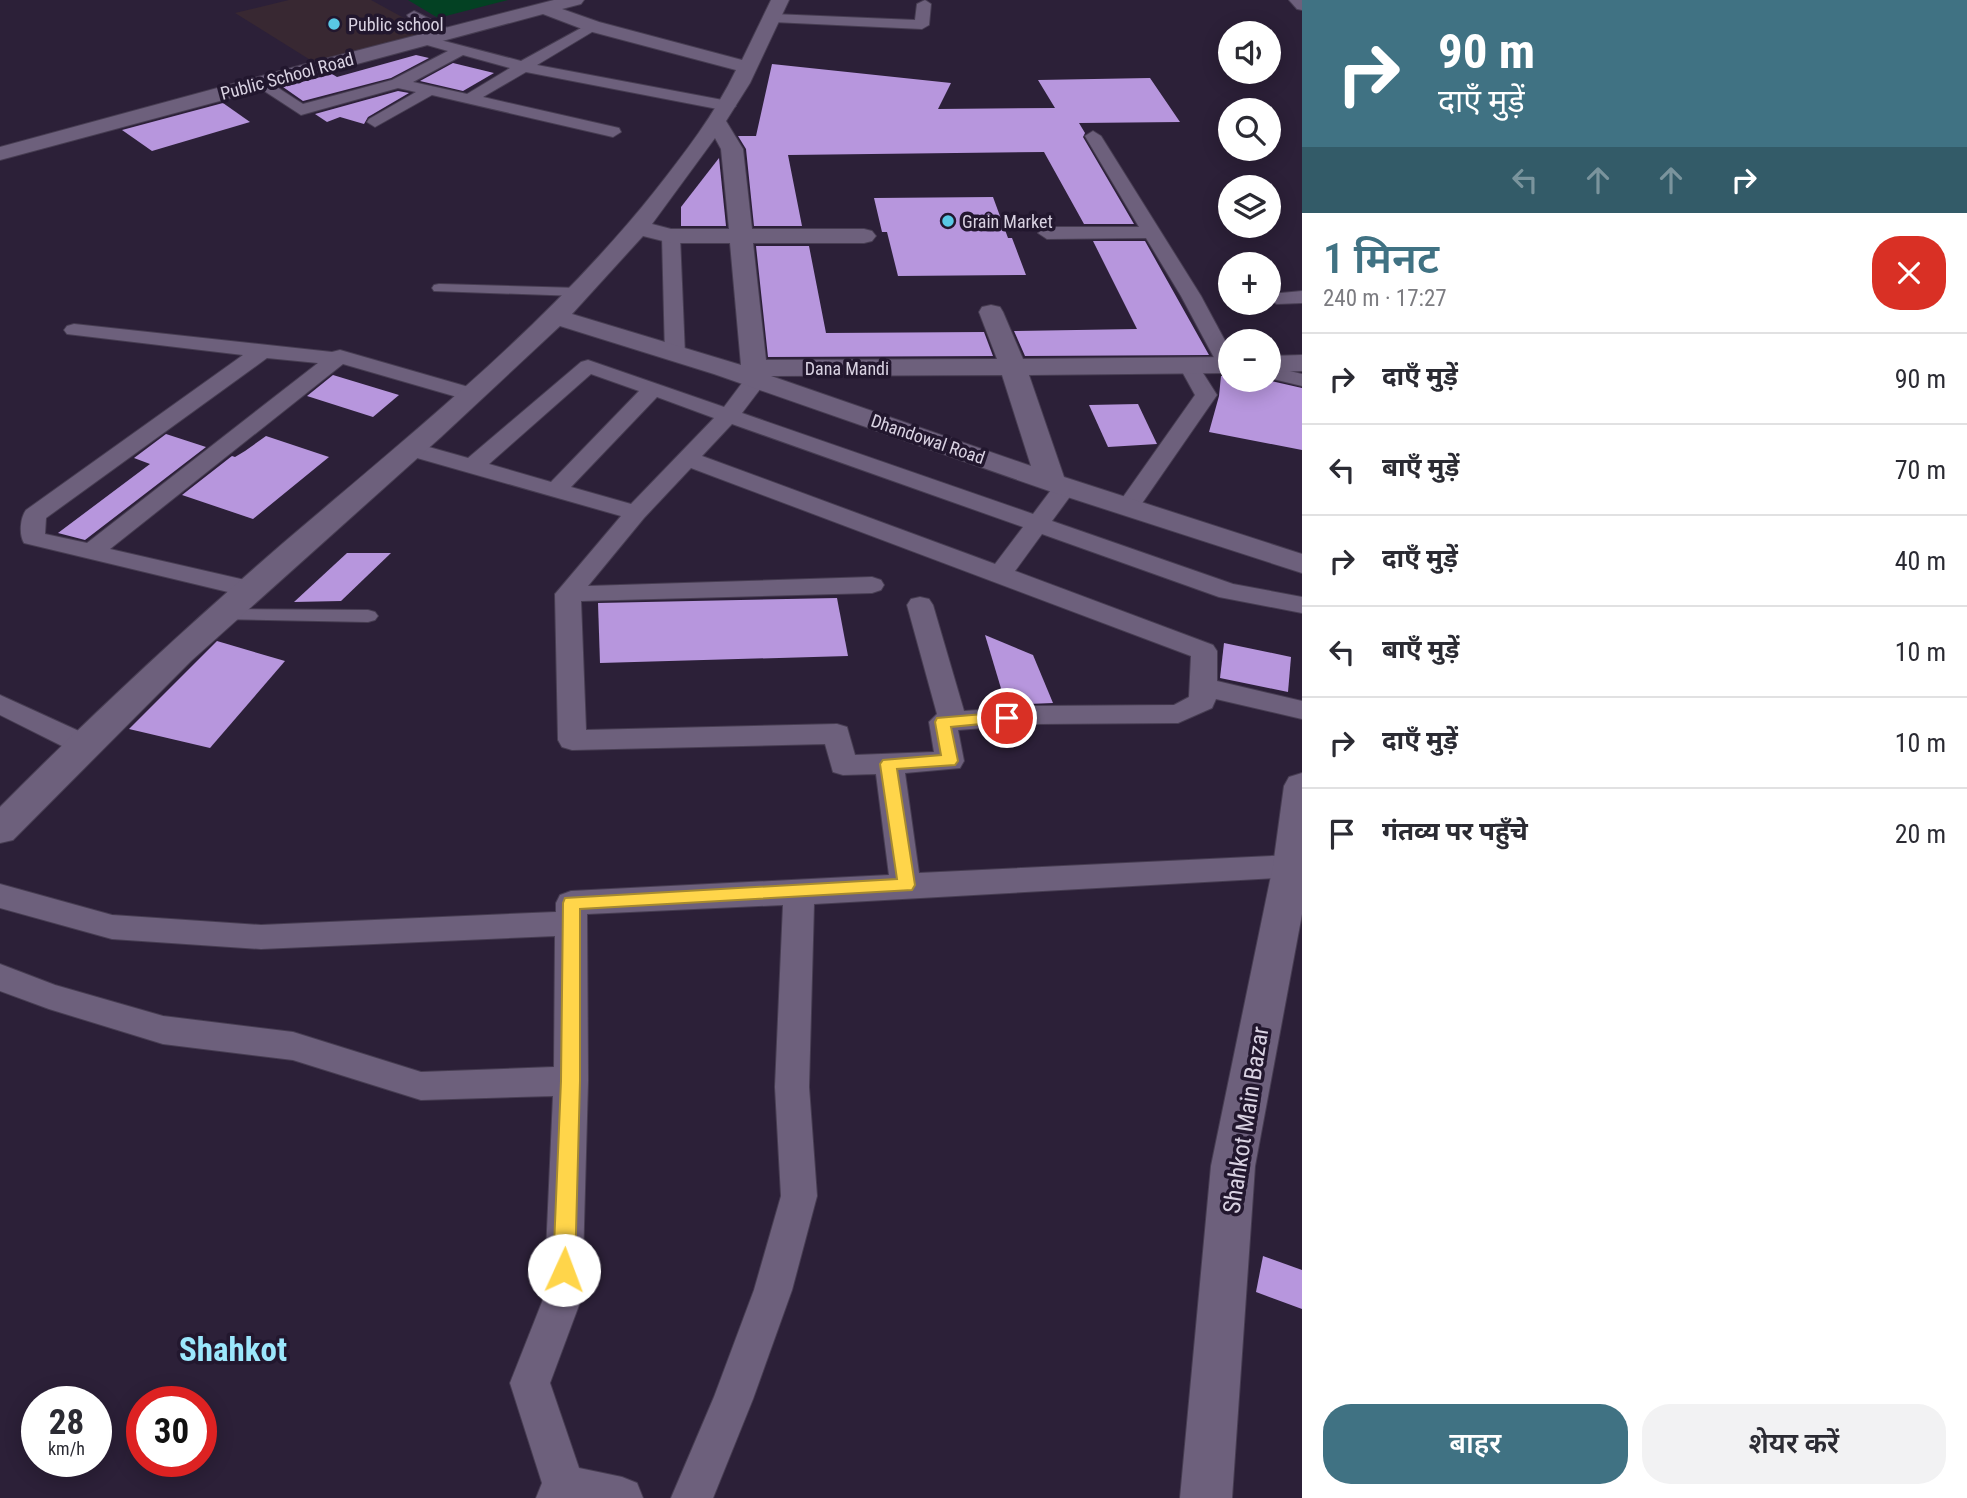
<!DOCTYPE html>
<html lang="hi">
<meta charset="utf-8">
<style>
body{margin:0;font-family:"Roboto Condensed","Noto Sans Devanagari",sans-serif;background:#f2f2f3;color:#2b2b33;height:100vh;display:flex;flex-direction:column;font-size:26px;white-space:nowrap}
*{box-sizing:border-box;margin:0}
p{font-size:23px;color:#7c7c81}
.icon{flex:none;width:38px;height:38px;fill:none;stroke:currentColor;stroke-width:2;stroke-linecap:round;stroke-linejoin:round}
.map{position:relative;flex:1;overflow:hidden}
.sheet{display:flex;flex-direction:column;background:#fff;width:665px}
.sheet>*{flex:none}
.guide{background:#407283;color:#fff;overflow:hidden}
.buttons{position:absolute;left:1218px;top:21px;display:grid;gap:14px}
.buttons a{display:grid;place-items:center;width:63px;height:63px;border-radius:50%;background:#fff;box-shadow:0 4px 18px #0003;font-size:35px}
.speed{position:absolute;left:21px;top:1386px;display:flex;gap:14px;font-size:35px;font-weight:700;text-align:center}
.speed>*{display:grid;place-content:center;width:91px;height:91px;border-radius:50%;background:#fff;box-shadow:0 4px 18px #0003;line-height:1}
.speed small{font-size:18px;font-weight:400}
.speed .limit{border:10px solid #d22;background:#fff;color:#111}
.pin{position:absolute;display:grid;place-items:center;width:60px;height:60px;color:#fff;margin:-30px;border:4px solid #fff;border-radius:50%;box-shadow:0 2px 7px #0007}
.me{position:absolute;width:77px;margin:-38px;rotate:2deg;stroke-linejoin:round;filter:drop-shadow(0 0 5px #0008)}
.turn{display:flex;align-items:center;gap:24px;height:147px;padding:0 21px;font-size:32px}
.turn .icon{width:91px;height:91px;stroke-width:2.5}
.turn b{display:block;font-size:49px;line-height:60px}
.lanes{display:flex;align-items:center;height:66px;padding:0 21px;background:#0003;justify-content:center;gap:35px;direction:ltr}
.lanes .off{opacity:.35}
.round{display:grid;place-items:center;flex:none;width:74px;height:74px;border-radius:28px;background:#f2f2f3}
.headline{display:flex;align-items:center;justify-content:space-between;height:119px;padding:0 21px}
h1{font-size:42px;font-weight:600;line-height:52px;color:#407283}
.primary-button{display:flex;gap:14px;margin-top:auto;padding:14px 21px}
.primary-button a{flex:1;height:80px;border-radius:28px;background:#407283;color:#fff;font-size:28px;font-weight:600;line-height:80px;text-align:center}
.primary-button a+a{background:#f2f2f3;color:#2b2b33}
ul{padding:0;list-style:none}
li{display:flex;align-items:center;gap:21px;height:91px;padding:0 21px;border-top:2px solid #e1e1e2}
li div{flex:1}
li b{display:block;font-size:26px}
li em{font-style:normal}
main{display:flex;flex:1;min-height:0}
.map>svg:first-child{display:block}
.education{fill:#382832}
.green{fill:#034123}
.building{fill:#b796dd}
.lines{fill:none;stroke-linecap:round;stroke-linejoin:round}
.pedestrian-casing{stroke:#473d52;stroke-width:2}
.minor-casing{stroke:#473d52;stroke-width:2}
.tertiary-casing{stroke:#473d52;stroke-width:2}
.pedestrian{fill:#6d607c;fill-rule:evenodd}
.minor{fill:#6d607c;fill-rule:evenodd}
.tertiary{fill:#6d607c;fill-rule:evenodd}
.route{fill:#ffd54a;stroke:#a68a30;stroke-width:2}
.poi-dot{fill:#59c8e5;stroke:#22172e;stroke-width:2.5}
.labels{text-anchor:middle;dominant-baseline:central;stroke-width:7;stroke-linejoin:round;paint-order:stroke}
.far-poi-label{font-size:18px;fill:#d9d2e2;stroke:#22172e;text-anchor:start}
.far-street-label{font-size:18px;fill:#d9d2e2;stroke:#22172e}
.near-street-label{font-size:24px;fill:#d9d2e2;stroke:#22172e}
.near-district-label{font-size:33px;font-weight:bold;fill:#9be7fc;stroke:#22172e}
</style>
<main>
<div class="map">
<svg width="1302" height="1498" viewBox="0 0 1302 1498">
<rect width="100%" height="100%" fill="#2c2038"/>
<polygon class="education" points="289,0 371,0 435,35 320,66 235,13"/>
<polygon class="green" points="408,0 508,0 438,18"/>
<g class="building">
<polygon points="416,55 429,58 391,78 303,101 283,87 332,74 337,77"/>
<polygon points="453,63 494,73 463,91 420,81"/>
<polygon points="772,64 951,83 938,109 1055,108 1038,80 1150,78 1180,122 1079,123 1085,133 1083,137 1134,224 1084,224 1044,152 788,155 802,226 754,226 746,149 738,136 756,136"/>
<polygon points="398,91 409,93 368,117 364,124 340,117 327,122 315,114"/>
<polygon points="223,103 250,122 152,151 122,130"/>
<polygon points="719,158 726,226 681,226 681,207"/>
<polygon points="993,197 1008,238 1012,238 1026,275 898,276 887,232 882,232 874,198"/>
<polygon points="1093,241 1145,241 1209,355 1025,356 1014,331 1137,329"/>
<polygon points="756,246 809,246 826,333 984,332 993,356 768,357"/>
<polygon points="333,375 399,395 373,417 307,396"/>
<polygon points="1221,376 1230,376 1230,380 1267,380 1302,388 1302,450 1209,432 1219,396"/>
<polygon points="1138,404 1157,444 1108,447 1089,405"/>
<polygon points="166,434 206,447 85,540 58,533 150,464 134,458"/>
<polygon points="266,436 329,457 253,519 182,495 232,456 235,457 245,451"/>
<polygon points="347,553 391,553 341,601 294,602"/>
<polygon points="837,598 848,656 600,663 598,603"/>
<polygon points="985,635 1033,655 1053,703 1006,705"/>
<polygon points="217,641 285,661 210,748 129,729"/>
<polygon points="1224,643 1291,657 1288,692 1220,678"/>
<polygon points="1263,1256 1302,1270 1302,1309 1256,1292"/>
</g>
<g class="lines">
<g class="pedestrian-casing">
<g id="pedestrian">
<polygon points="439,284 578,288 585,292 578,296 434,291 432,288 434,285"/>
<polygon points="222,609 368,610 375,612 378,616 375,620 368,622 215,619 212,615 215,611"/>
</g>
</g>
<g class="minor-casing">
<g id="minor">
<polygon points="925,0 931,4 929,25 922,29 773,22 766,18 773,14 915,20 917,4"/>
<polygon points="1289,0 1302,0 1302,10 1297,9"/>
<polygon points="414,11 453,31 455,34 448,38 443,37 409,18 407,15"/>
<path d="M592,22L597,23L599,26L597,29L537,65L728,101L736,106L728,111L526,72L483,97L619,128L621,132L613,137L432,95L375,127L367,122L369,119L416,92L398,88L301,115L252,83L260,78L266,80L303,104L392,80L448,51L420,43L418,40L420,37L425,36L521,61ZM463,55L510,68L467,94L413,82Z"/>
<polygon points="1093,131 1101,136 1201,296 1230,350 1230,371 1221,369 1218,365 1181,296 1146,238 1047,239 1038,233 1047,227 1139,227 1085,136"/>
<polygon points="671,230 680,236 685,355 682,359 668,359 665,355 662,236"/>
<polygon points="1302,291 1302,303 1277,304 1269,300 1270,294"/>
<path d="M74,324L332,352L340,350L479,390L482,395L479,400L471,401L343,364L110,549L258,583L262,589L258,595L249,597L24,543C19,535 20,518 26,510L243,355L67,334L64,330L67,326ZM267,358L318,363L87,543L45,534L46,518Z"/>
<path d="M588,360L724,407L748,375H764L767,380L742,413L1033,514L1057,482H1073L1077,487L1052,521L1233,584L1302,597V613L1219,597L1042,534L1015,571L1213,645L1217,651V681L1302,701V719L1216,699L1212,708L1178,723L1034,724L958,730L964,761L960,768L905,773L919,873L1292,855L1302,858V874L1292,877L814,904L809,1087L817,1196L792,1290L753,1399L713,1498H671L714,1397L754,1290L781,1196L775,1087L783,905L587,914L588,1081L582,1297L550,1383L579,1468L622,1477L637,1483L643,1498H536L542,1483L510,1383L544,1297L553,1096L421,1100L293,1060L163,1044L49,1009L0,991V964L55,985L163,1016L293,1032L421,1072L554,1067L555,936L261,949L112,939L0,908V884L112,915L261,925L556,912V903L560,895L571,891L889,875L876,774L843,775L833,772L825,744L572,750L562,747L558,740L555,594L621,516L403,454L400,449L403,444L411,442L468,458L581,362ZM591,374L639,391L551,482L489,464ZM657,397L714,418L631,504L571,487ZM732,424L1023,527L995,564L702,456ZM691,468L1191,656L1189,697L1174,705L1034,706L964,711L933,605L929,599L920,597L911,599L907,605L937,714L929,722L934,752L855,755L847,727L837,724L586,730L581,601L872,593L881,590L884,585L881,580L872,577L588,586L644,518Z"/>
<polygon points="1189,360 1196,362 1217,395 1136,512 1120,512 1116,507 1195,395 1179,366 1182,362"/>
<polygon points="1269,366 1302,374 1302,386 1269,378"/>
<polygon points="0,695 92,737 96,744 92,751 82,754 72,751 0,715"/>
</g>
</g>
<g class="tertiary-casing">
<g id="tertiary">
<path d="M554,0H584L581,4L562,9L599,22L742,60L771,0H789L750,83L726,121L743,149L752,229H864L872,231L876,236L872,241L864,243H753L766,360L997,359L979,312L982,307L991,305L1000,307L1003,312L1023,359L1230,357V373L1029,375L1064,477L1302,554V573L1055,493L714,374L560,326L441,437L191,661L13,840L0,843V807C90,716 185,628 282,544C412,433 547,326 654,192C684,154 715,114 736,70L585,30L543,14L0,160V147L313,62ZM715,138L721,149L729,229H671L652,224ZM643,236L671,243H730L741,365L572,314ZM1002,375L1031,466L771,376Z"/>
<polygon points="1302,355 1302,371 1269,372 1269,356"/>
<polygon points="1302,773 1302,914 1255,1166 1232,1498 1180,1498 1211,1166 1273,866 1284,786 1289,777"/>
</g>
</g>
<use href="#pedestrian" class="pedestrian"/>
<use href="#minor" class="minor"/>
<use href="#tertiary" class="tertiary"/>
</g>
<polygon class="route" points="1007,712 1015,718 1012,721 951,727 958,761 955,765 897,769 915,885 912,890 580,909 580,1081 575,1270 572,1277 564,1280 556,1277 553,1270 561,1081 563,903 565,898 897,879 880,764 883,760 941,755 935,722 937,718"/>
<g class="poi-dot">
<circle cx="334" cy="24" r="7"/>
<circle cx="948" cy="221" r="7"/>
</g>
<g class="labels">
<g class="far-poi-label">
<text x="348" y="24">Public school</text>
<text x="962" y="221">Grain Market</text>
</g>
<g class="far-street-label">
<text transform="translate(287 76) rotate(-15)">Public School Road</text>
<text x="847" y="368">Dana Mandi</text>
<text transform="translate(928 439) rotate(19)">Dhandowal Road</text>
</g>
<g class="near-street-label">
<text transform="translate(1246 1120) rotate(-81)">Shahkot Main Bazar</text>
</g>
<g class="near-district-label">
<text x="233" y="1349">Shahkot</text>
</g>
</g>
</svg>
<div class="buttons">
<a><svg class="icon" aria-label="sound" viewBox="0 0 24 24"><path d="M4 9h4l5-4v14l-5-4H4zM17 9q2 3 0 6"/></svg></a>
<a><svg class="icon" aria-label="search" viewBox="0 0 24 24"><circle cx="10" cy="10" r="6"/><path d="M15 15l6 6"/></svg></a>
<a><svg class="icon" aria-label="layers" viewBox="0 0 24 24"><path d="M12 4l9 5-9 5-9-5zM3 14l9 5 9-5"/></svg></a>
<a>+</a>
<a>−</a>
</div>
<div class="speed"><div>28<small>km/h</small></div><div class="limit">30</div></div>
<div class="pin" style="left:1007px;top:718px;background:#d93025"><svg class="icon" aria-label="arrive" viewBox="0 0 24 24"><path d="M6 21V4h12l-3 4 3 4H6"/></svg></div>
<svg class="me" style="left:564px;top:1270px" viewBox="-20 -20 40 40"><circle r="19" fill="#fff"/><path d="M0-13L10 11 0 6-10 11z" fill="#ffd54a"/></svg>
</div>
<section class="sheet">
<div class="guide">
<div class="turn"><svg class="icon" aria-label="right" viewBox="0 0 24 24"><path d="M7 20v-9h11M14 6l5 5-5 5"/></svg><div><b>90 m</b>दाएँ मुड़ें</div></div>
<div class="lanes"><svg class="icon off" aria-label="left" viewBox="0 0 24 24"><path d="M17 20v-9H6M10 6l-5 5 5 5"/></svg><svg class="icon off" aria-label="ahead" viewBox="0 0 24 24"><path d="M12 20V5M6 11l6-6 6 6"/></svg><svg class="icon off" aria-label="ahead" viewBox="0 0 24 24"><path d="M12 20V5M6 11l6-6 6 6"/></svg><svg class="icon" aria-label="right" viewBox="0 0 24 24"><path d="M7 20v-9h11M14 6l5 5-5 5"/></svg></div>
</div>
<div class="headline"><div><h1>1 मिनट</h1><p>240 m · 17:27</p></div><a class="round" style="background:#d93025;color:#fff"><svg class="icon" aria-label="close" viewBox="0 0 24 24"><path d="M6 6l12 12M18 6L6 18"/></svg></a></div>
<ul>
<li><svg class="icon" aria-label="right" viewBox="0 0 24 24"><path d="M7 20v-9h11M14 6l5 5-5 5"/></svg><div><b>दाएँ मुड़ें</b></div><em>90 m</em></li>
<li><svg class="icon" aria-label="left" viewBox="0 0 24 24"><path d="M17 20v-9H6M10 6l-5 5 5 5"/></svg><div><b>बाएँ मुड़ें</b></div><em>70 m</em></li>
<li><svg class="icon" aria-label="right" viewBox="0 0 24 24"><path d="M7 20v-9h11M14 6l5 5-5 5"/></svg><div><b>दाएँ मुड़ें</b></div><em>40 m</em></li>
<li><svg class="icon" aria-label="left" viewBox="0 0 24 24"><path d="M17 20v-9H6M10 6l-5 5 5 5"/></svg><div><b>बाएँ मुड़ें</b></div><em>10 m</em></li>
<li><svg class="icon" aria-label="right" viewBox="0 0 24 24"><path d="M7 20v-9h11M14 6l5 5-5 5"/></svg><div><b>दाएँ मुड़ें</b></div><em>10 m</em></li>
<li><svg class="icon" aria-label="arrive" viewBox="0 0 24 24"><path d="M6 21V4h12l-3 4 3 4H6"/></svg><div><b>गंतव्य पर पहुँचे</b></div><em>20 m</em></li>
</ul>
<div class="primary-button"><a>बाहर</a><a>शेयर करें</a></div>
</section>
</main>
